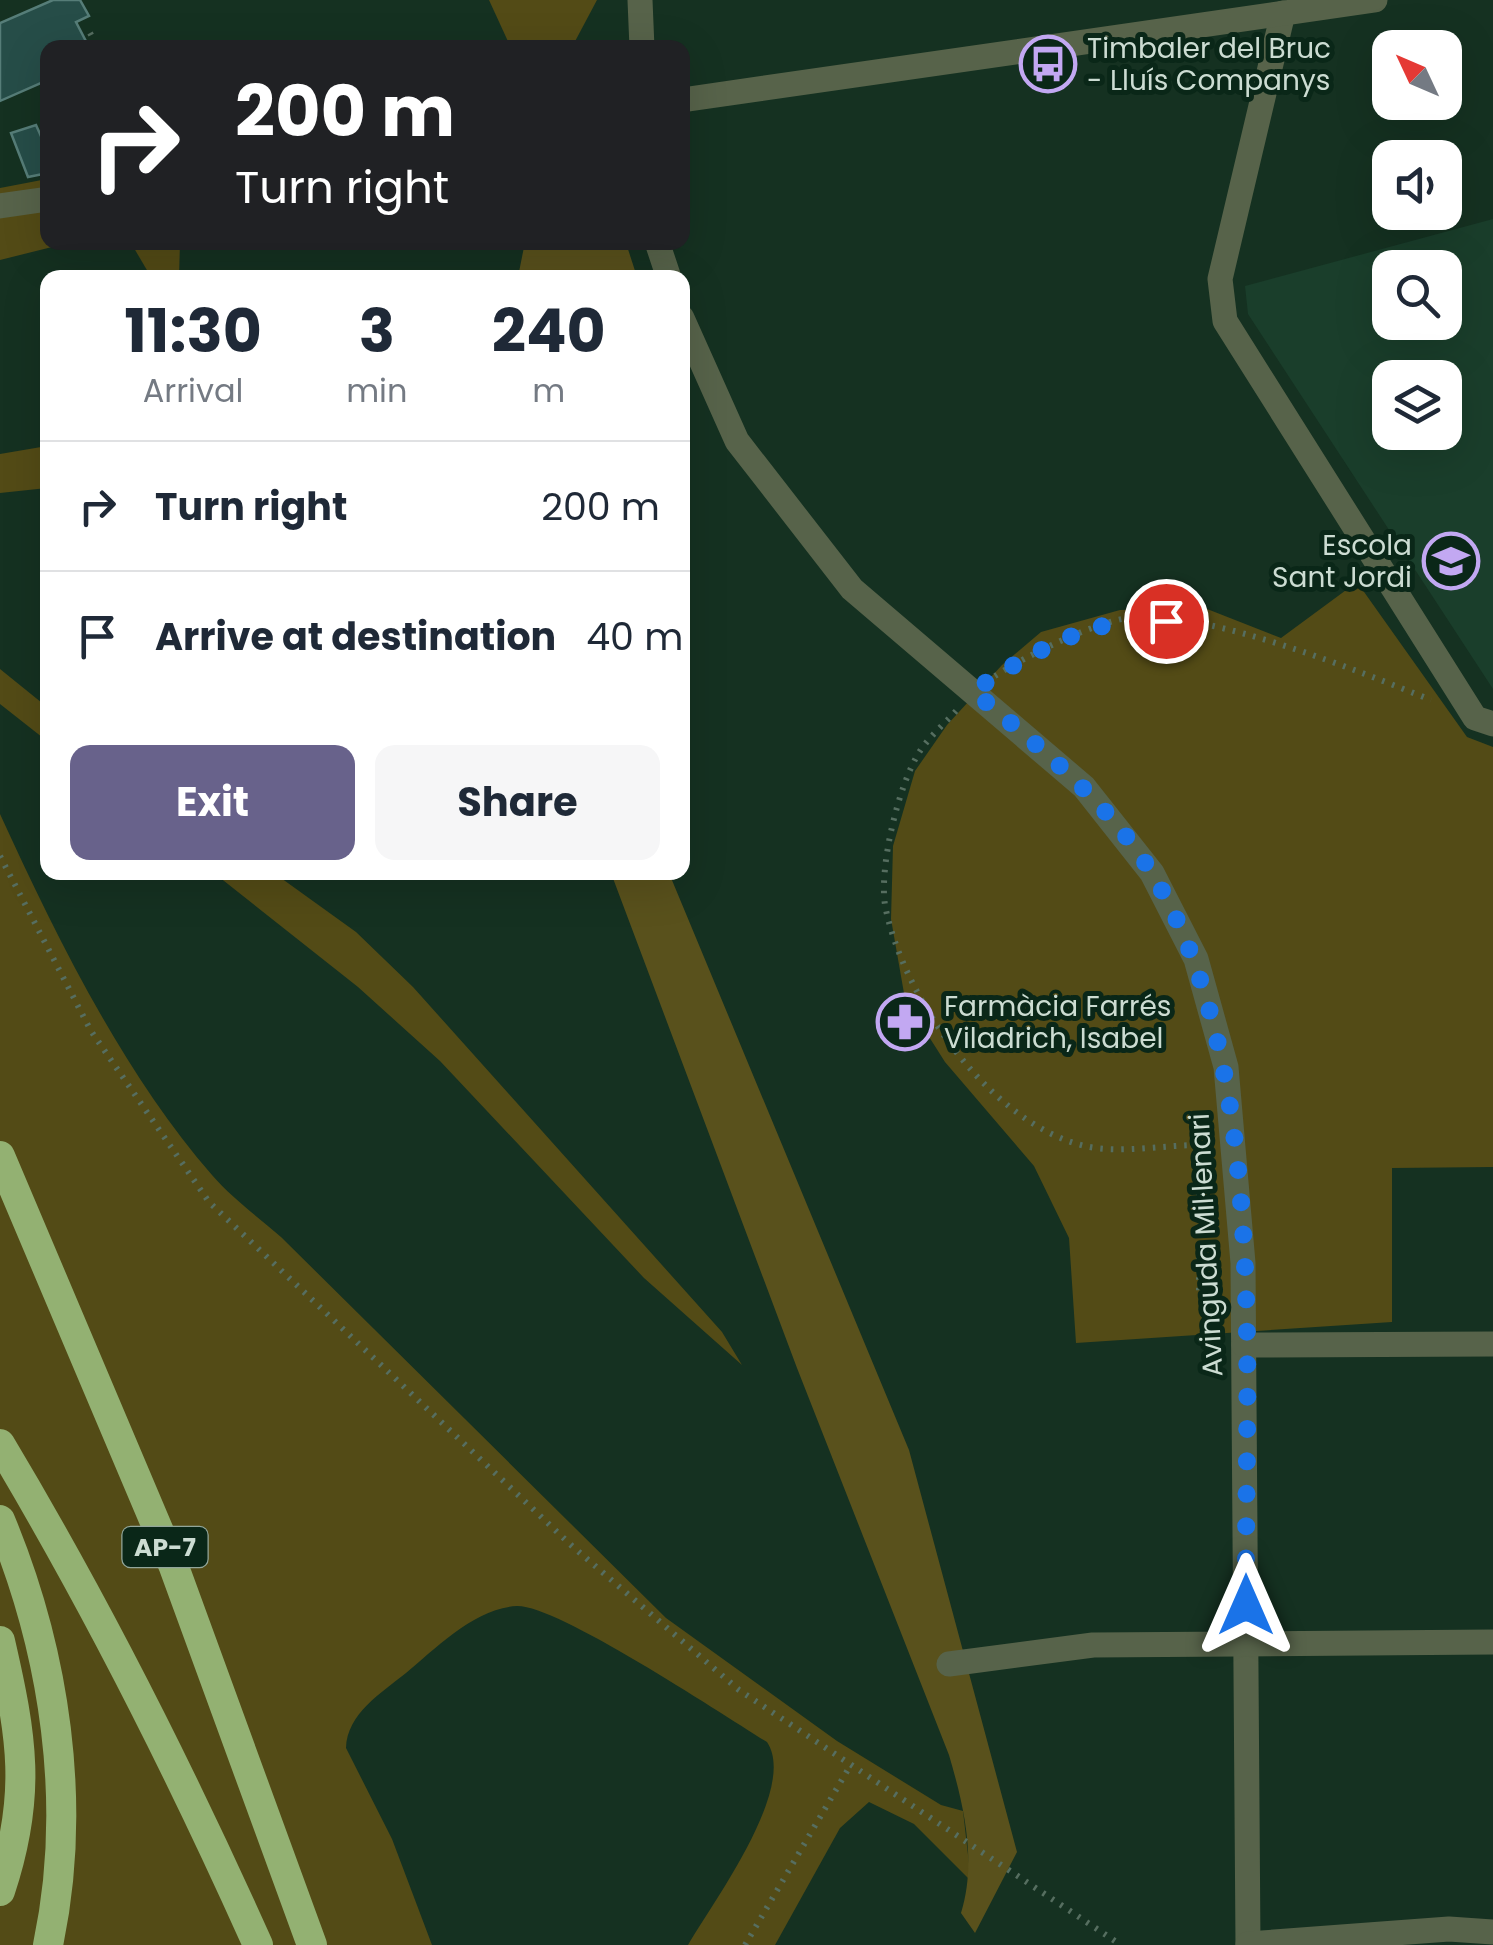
<!DOCTYPE html>
<meta charset="utf-8">
<style>
body{margin:0;font-family:Poppins,sans-serif;background:#f6f6f7;color:#1f2937;height:100vh;display:flex;flex-direction:column;font-size:38px;white-space:nowrap}
*{box-sizing:border-box;margin:0}
p{font-size:32px;color:#747a83}
.icon{flex:none;width:55px;height:55px;fill:none;stroke:currentColor;stroke-width:2;stroke-linecap:round;stroke-linejoin:round}
.map{position:relative;flex:1;overflow:hidden}
.details{position:absolute;left:40px;top:270px;width:650px;height:610px;display:flex;flex-direction:column;background:#fff;border-radius:20px;box-shadow:0 10px 40px #0002}
.details>*{flex:none}
.hud{position:absolute;left:40px;top:40px;width:650px;height:210px;border-radius:20px;box-shadow:0 10px 40px #0002;background:#202124;color:#fff;overflow:hidden}
.needle{width:65px;rotate:314deg}
.fabs{position:absolute;left:1372px;top:30px;display:grid;gap:20px}
.fabs a{display:grid;place-items:center;width:90px;height:90px;border-radius:20px;background:#fff;box-shadow:0 10px 40px #0002;font-size:50px}
.pin{position:absolute;display:grid;place-items:center;width:85px;height:85px;color:#fff;margin:-42px;border:5px solid #fff;border-radius:50%;box-shadow:0 2px 10px #0007}
.me{position:absolute;width:110px;margin:-55px;rotate:0deg;stroke-linejoin:round;filter:drop-shadow(0 0 8px #0008)}
.turn{display:flex;align-items:center;gap:35px;height:210px;padding:0 30px;font-size:45px}
.turn .icon{width:130px;height:130px;stroke-width:2.5}
.turn b{display:block;font-size:70px;line-height:85px}
.eta{display:flex;justify-content:space-evenly;align-items:center;height:170px;text-align:center}
.eta b{font-size:60px;font-weight:700;line-height:70px}
.button{display:flex;gap:20px;margin-top:auto;padding:20px 30px}
.button a{flex:1;height:115px;border-radius:20px;background:#68628b;color:#fff;font-size:40px;font-weight:700;line-height:115px;text-align:center}
.button a+a{background:#f6f6f7;color:#1f2937}
ul{padding:0;list-style:none}
li{display:flex;align-items:center;gap:30px;height:130px;padding:0 30px;border-top:2px solid #e0e1e3}
li div{flex:1}
li b{display:block;font-size:38px}
li em{font-style:normal}
.map>svg:first-child{display:block}
.built{fill:#1a3e2b;fill-rule:evenodd}
.green{fill:#534b16}
.forest{fill:#59511c}
.building{fill:#264d48;stroke:#567d78;stroke-width:2.5}
.lines{fill:none;stroke-linecap:round;stroke-linejoin:round}
.path{stroke:#566e60;stroke-width:6;stroke-dasharray:2.5 8;stroke-linecap:butt}
.street{stroke:#57634a;stroke-width:25}
.highway{stroke:#93b172;stroke-width:30}
.route{stroke:#1a73e8;stroke-width:18;stroke-dasharray:0 32.4}
.labels{text-anchor:middle;dominant-baseline:central;stroke-width:10;stroke-linejoin:round;paint-order:stroke}
.shield{fill:#0a2718;stroke:#92a69a;stroke-width:2.5}
.shield-label{font-size:25px;font-weight:bold;fill:#ccdcd2}
.poi-label{font-size:28px;fill:#ccdcd2;stroke:#0a2718;text-anchor:start}
.street-label{font-size:28px;fill:#ccdcd2;stroke:#0a2718}
</style>
<div class="map">
<svg width="1493" height="1945" viewBox="0 0 1493 1945">
<rect width="100%" height="100%" fill="#153121"/>
<path class="built" d="M1493,219V689L1248,314L1245,286ZM1390,268H1445V322H1390ZM1390,378H1445V432H1390Z"/>
<g class="green">
<polygon points="489,0 597,0 572,47 511,48"/>
<polygon points="47,179 48,242 68,243 0,260 0,188"/>
<polygon points="131,243 180,243 179,277 151,277"/>
<polygon points="47,446 47,488 0,493 0,454"/>
<polygon points="1357,582 1467,737 1493,747 1493,1167 1392,1168 1392,1322 1076,1343 1069,1238 1034,1166 945,1062 905,999 891,919 893,846 915,771 947,725 1002,665 1041,632 1120,610 1202,607 1281,638"/>
<polygon points="0,669 47,707 47,741 0,704"/>
<path d="M0,814C56,936 123,1073 212,1175C232,1198 258,1217 281,1237L666,1618L837,1741L941,1805L963,1811L971,1881L914,1824L869,1802L840,1828L775,1945H688C713,1902 798,1788 767,1742C723,1715 558,1605 517,1606C475,1608 436,1648 406,1673C381,1693 347,1714 346,1748L392,1839L432,1945H0Z"/>
<polygon points="214,873 274,873 356,932 413,987 722,1332 742,1365 644,1278 440,1061 358,987"/>
</g>
<g class="forest">
<polygon points="525,242 626,243 637,277 518,277"/>
<path d="M611,873H669L909,1450L1017,1852L975,1933L961,1913C977,1862 964,1806 949,1755L797,1368Z"/>
</g>
<g class="building">
<polygon points="53,0 80,0 89,16 76,22 89,47 48,48 48,80 0,101 0,23"/>
<polygon points="36,125 48,152 48,173 28,177 11,133"/>
</g>
<g class="lines">
<g class="path">
<polyline points="90,33 98,48"/>
<path d="M995,676C1026,656 1099,619 1136,617C1214,613 1356,670 1431,700"/>
<path d="M956,711C944,724 930,736 920,751C899,783 879,866 885,905C902,996 990,1124 1085,1146C1119,1154 1164,1145 1199,1145V1295H1217"/>
<polyline points="0,856 91,1031 209,1202 572,1546 739,1690 1121,1945"/>
<polyline points="745,1945 850,1766"/>
</g>
<g class="street">
<polyline points="640,0 642,48"/>
<polyline points="1283,13 1220,279 1225,321 1475,718 1493,724"/>
<polyline points="682,100 1375,0"/>
<polyline points="0,206 48,199"/>
<polyline points="657,242 669,278"/>
<polyline points="682,318 737,441 852,589 1084,787 1152,873 1196,959 1226,1067 1243,1263 1248,1945"/>
<polyline points="1244,1345 1493,1344"/>
<polyline points="949,1664 1093,1645 1493,1642"/>
<polyline points="1248,1944 1449,1929 1493,1932"/>
</g>
<g class="highway">
<polyline points="0,1156 174,1567 312,1945"/>
<path d="M0,1444C97,1606 181,1773 258,1945"/>
<path d="M0,1520C55,1652 78,1804 48,1945"/>
<path d="M0,1641C22,1737 32,1795 0,1891"/>
</g>
</g>
<g class="lines">
<path class="route" d="M1166,621C1097,613 1029,654 973,691C1038,746 1108,801 1153,875C1271,1070 1244,1381 1246,1605"/>
</g>
<defs>
<g id="bus-ring" transform="scale(2.875)"><circle r="9.5" fill="#0a2718" stroke="#c2a8f2" stroke-width="1.5"/><path d="M-5-6H5V4H4V6H2V4H-2V6H-4V4H-5ZM-3.5-4V0h7V-4ZM-3.5 1.2v1.5H-2V1.2ZM2 1.2v1.5H3.5V1.2Z" fill="#c2a8f2"/></g>
<g id="school-ring" transform="scale(2.875)"><circle r="9.5" fill="#0a2718" stroke="#c2a8f2" stroke-width="1.5"/><path d="M0-5L7-2L0 1L-7-2ZM-4 1L0 2.5L4 1V4Q0 6-4 4Z" fill="#c2a8f2"/></g>
<g id="pharmacy-ring" transform="scale(2.875)"><circle r="9.5" fill="#0a2718" stroke="#c2a8f2" stroke-width="1.5"/><path d="M-2-6h4v4h4v4h-4v4h-4v-4h-4v-4h4Z" fill="#c2a8f2"/></g>
</defs>
<g fill-rule="evenodd">
<use href="#bus-ring" x="1048" y="64"/>
<use href="#school-ring" x="1451" y="561"/>
<use href="#pharmacy-ring" x="905" y="1022"/>
</g>
<g class="labels">
<rect class="shield" x="122.5" y="1527" width="85" height="40" rx="8"/>
<g class="shield-label">
<text x="165" y="1547">AP-7</text>
</g>
<g class="poi-label">
<text x="1087" y="48">Timbaler del Bruc<tspan x="1087" dy="32">- Lluís Companys</tspan></text>
<text x="1412" y="545" text-anchor="end">Escola<tspan x="1412" dy="32">Sant Jordi</tspan></text>
<text x="944" y="1006">Farmàcia Farrés<tspan x="944" dy="32">Viladrich, Isabel</tspan></text>
</g>
<g class="street-label">
<text transform="translate(1206 1245) rotate(-93)">Avinguda Mil·lenari</text>
</g>
</g>
</svg>
<div class="fabs">
<a><svg class="needle" viewBox="-14 -14 28 28"><path d="M0-13l5 13h-10z" fill="#e53935"/><path d="M0 13l5-13h-10z" fill="#747a83"/></svg></a>
<a><svg class="icon" aria-label="sound" viewBox="0 0 24 24"><path d="M4 9h4l5-4v14l-5-4H4zM17 9q2 3 0 6"/></svg></a>
<a><svg class="icon" aria-label="search" viewBox="0 0 24 24"><circle cx="10" cy="10" r="6"/><path d="M15 15l6 6"/></svg></a>
<a><svg class="icon" aria-label="layers" viewBox="0 0 24 24"><path d="M12 4l9 5-9 5-9-5zM3 14l9 5 9-5"/></svg></a>
</div>
<div class="pin" style="left:1166px;top:621px;background:#d93025"><svg class="icon" aria-label="arrive" viewBox="0 0 24 24"><path d="M6 21V4h12l-3 4 3 4H6"/></svg></div>
<svg class="me" style="left:1246px;top:1605px" viewBox="-20 -20 40 40"><path d="M0-17L14 15 0 8-14 15z" fill="#1a73e8" stroke="#fff" stroke-width="4"/></svg>
<div class="hud">
<div class="turn"><svg class="icon" aria-label="right" viewBox="0 0 24 24"><path d="M7 20v-9h11M14 6l5 5-5 5"/></svg><div><b>200 m</b>Turn right</div></div>
</div>
<section class="details">
<div class="eta">
<div><b>11:30</b><p>Arrival</p></div>
<div><b>3</b><p>min</p></div>
<div><b>240</b><p>m</p></div>
</div>
<ul>
<li><svg class="icon" aria-label="right" viewBox="0 0 24 24"><path d="M7 20v-9h11M14 6l5 5-5 5"/></svg><div><b>Turn right</b></div><em>200 m</em></li>
<li><svg class="icon" aria-label="arrive" viewBox="0 0 24 24"><path d="M6 21V4h12l-3 4 3 4H6"/></svg><div><b>Arrive at destination</b></div><em>40 m</em></li>
</ul>
<div class="button"><a>Exit</a><a>Share</a></div>
</section>
</div>
